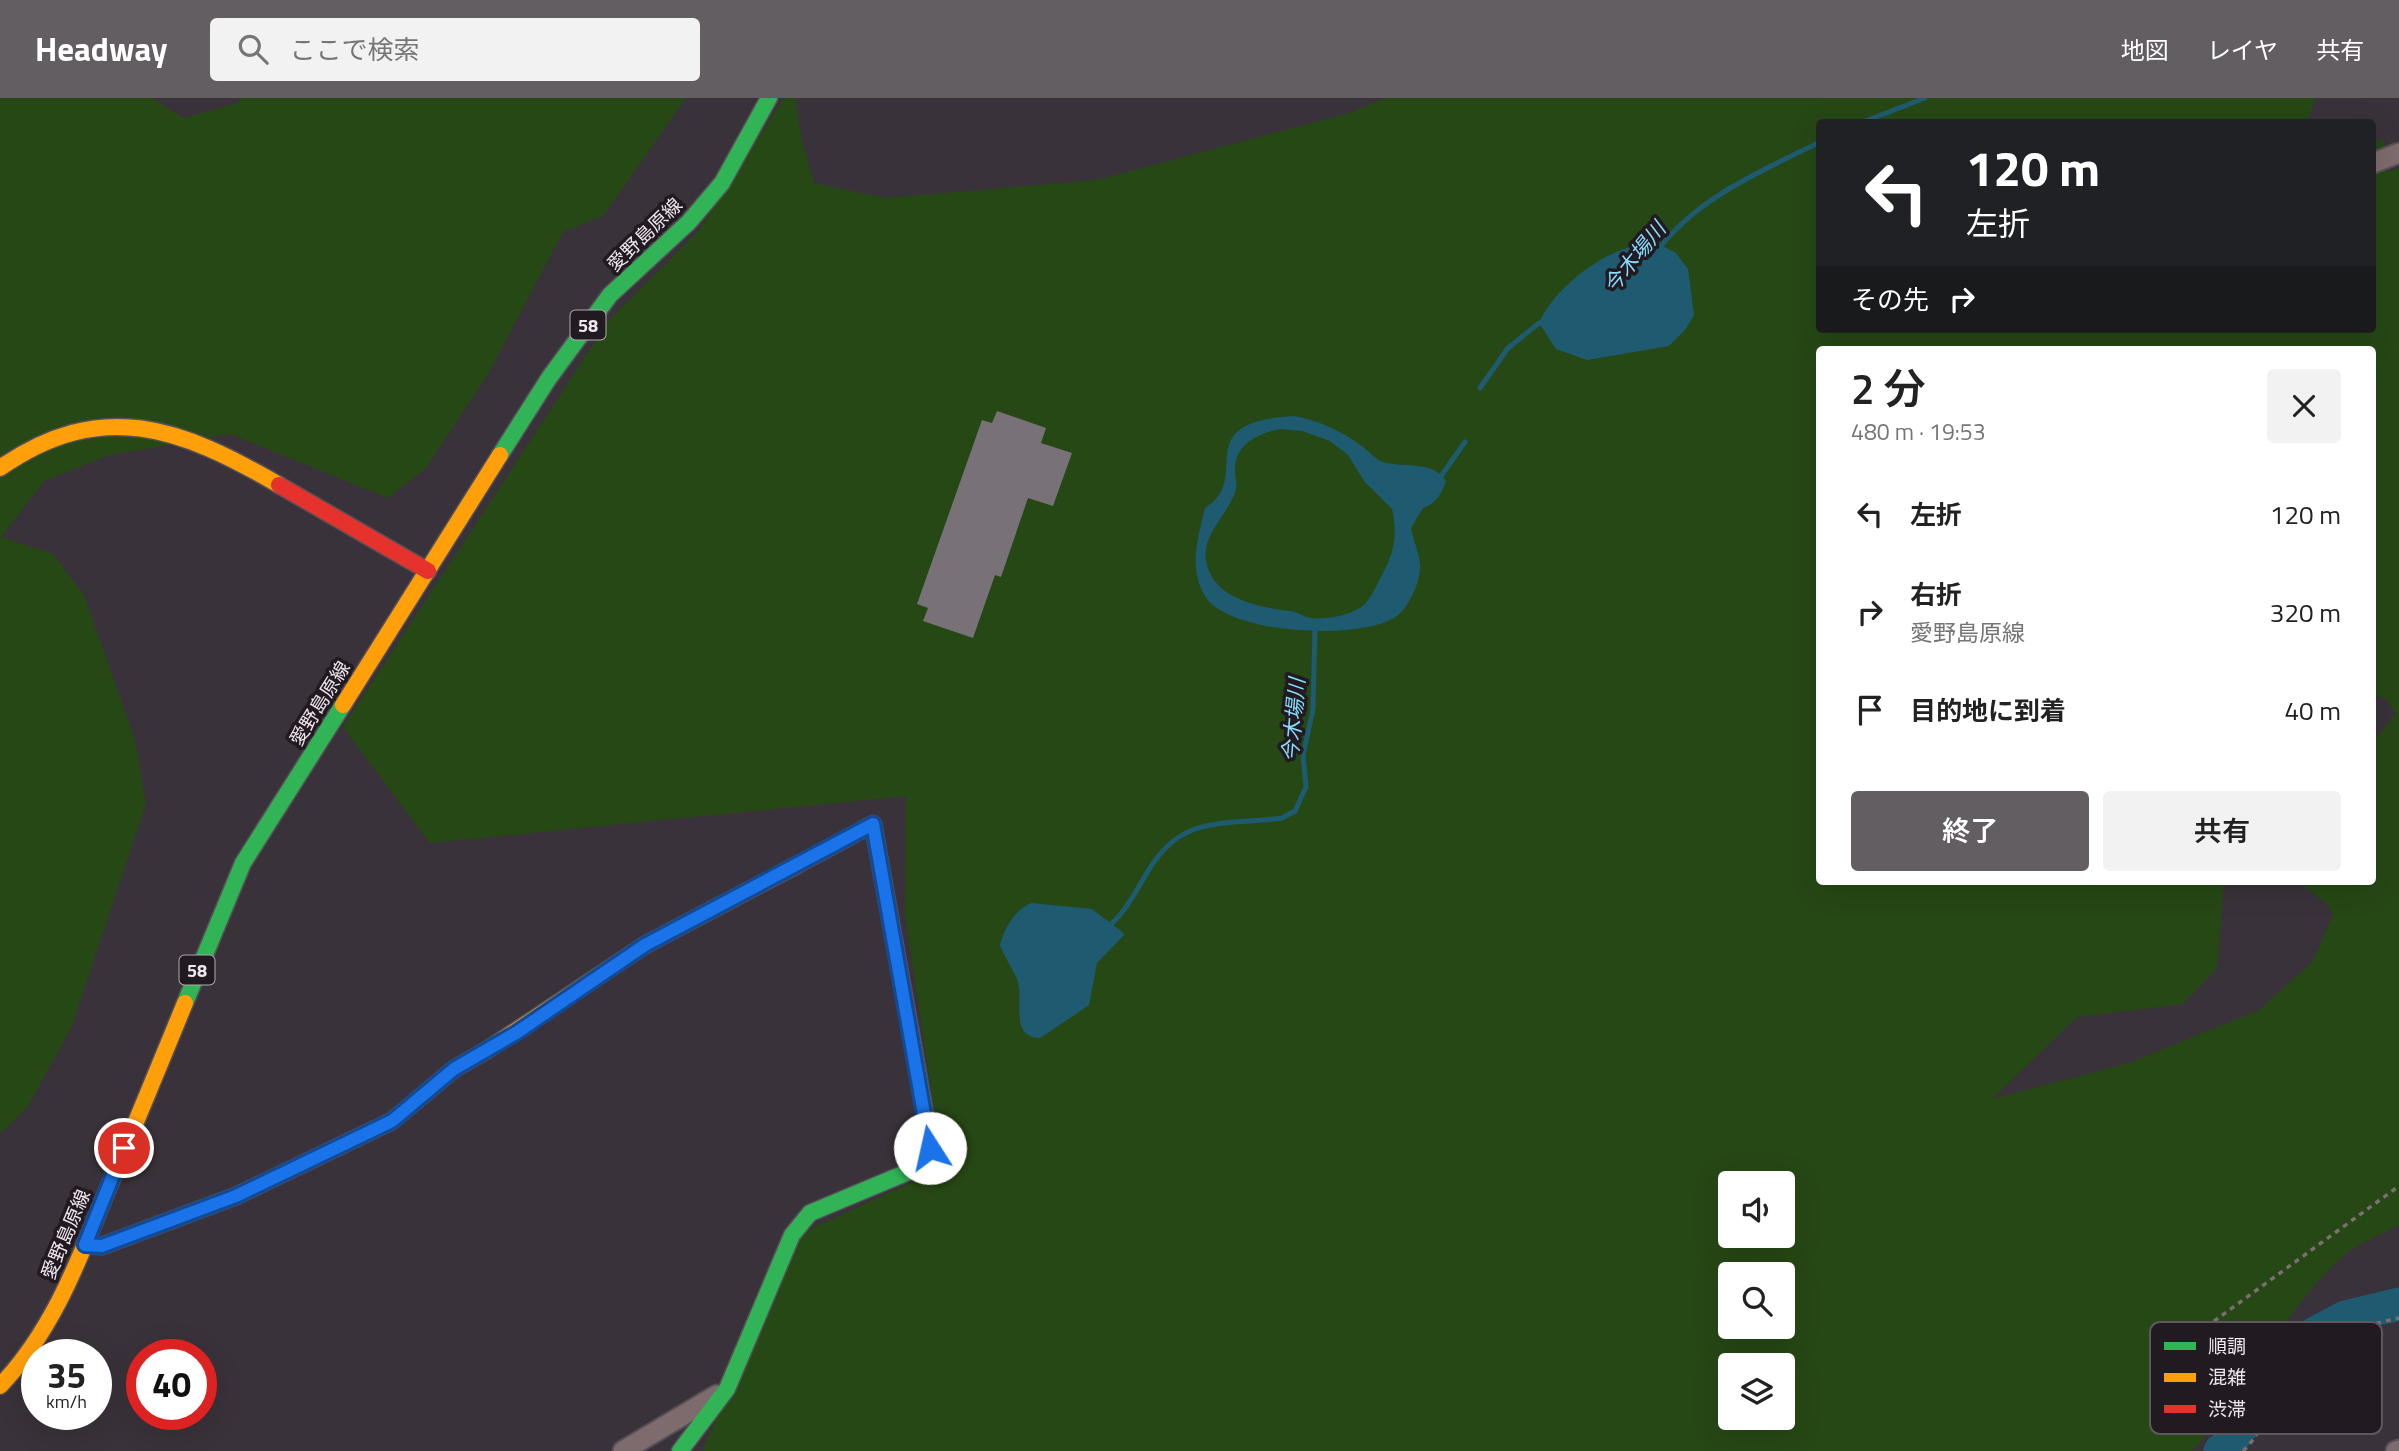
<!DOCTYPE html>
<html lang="ja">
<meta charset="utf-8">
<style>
body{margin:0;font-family:"Titillium Web","Noto Sans JP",sans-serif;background:#f2f2f2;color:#222;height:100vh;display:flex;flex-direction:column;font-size:26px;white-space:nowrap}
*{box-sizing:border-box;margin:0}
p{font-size:23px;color:#767676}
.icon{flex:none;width:38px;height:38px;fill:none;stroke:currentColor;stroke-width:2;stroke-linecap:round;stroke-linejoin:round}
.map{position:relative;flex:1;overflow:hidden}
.drawer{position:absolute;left:1816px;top:248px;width:560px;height:539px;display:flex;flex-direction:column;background:#fff;border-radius:7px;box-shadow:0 7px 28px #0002}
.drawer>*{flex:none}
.top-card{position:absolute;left:1816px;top:21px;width:560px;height:214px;border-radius:7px;box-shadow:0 7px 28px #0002;background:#202124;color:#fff;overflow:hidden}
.buttons{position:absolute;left:1718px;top:1073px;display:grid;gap:14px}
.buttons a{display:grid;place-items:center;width:77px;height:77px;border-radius:7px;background:#fff;box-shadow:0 7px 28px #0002;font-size:35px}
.speed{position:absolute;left:21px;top:1241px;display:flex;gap:14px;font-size:35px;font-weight:700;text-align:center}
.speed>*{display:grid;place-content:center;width:91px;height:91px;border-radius:50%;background:#fff;box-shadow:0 7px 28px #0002;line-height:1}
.speed small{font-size:18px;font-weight:400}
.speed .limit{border:10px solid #d22;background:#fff;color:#111}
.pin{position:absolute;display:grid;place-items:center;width:60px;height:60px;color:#fff;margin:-30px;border:4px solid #fff;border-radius:50%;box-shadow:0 2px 7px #0007}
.me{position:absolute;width:77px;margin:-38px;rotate:350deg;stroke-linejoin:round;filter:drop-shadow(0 0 5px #0008)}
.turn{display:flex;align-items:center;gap:24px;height:147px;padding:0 35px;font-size:32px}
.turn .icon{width:91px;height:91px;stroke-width:2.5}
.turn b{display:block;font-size:49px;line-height:60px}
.then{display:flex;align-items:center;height:66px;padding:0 35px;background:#0003;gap:14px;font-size:26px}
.round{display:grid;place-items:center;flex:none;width:74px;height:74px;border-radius:7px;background:#f2f2f2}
.headline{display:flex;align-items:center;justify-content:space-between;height:119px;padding:0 35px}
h1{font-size:42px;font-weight:600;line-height:52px}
.action{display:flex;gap:14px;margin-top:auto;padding:14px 35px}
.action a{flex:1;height:80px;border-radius:7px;background:#625e62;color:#fff;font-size:28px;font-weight:600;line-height:80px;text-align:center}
.action a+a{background:#f2f2f2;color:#222}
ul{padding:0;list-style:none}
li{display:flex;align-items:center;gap:21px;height:98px;padding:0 35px}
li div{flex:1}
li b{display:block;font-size:26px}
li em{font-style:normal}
header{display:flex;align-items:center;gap:42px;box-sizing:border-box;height:98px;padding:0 35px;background:#625e62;color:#fff}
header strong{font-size:33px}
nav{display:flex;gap:38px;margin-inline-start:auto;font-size:24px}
.search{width:490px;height:63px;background:#f2f2f2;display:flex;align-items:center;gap:18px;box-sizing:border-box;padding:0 24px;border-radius:7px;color:#767676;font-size:26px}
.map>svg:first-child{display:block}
.green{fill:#264815;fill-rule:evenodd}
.water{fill:#1e5b71;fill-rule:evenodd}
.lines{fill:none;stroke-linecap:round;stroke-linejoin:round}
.stream{stroke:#1e5b71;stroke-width:5}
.river{stroke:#1e5b71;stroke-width:33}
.building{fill:#787178}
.street-casing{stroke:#565056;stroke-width:23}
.fast-casing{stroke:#565056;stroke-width:19}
.slow-casing{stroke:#565056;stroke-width:19}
.jam-casing{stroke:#565056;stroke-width:19}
.path{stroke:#7d6e72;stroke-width:3.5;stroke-dasharray:5 5;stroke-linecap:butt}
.street{stroke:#7e6b6e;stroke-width:19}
.fast{stroke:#30b455;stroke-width:16}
.slow{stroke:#ff9f0a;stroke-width:16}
.jam{stroke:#e5322d;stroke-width:16}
.route-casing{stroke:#114b97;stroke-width:18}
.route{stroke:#1a73e8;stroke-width:12}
.labels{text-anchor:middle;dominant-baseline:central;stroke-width:7;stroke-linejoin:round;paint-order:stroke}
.shield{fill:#211a21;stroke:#b2a9b1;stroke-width:2}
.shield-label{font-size:18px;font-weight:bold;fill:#f0e6ef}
.street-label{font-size:19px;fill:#f0e6ef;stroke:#211a21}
.water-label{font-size:21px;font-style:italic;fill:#88dcfd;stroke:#211a21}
.key{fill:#211a21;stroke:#5f575f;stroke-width:2}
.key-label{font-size:19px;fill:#f0e6ef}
</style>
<header>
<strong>Headway</strong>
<div class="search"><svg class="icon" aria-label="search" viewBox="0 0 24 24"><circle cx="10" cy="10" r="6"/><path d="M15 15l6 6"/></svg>ここで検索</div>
<nav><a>地図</a><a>レイヤ</a><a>共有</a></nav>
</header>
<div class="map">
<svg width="2399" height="1353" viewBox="0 0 2399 1353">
<rect width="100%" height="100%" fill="#3a323a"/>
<g class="green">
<polygon points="0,0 151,0 184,20 238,5 241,0 686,0 603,118 563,134 488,276 426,370 388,400 231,336 110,357 44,383 1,439 53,456 84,497 135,642 146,705 72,928 27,1010 0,1036"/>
<path d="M784,0H795L802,43L814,85L886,100L1097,82L1349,15L1385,0H2316L2307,24H1820V231H2373V44L2383,41L2388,74L2399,70V1127C2383,1136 2362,1143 2347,1155C2283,1209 2250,1293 2192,1353H702L802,1135L943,1070L905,817L906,698L430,745L343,629L610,221L697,135ZM1820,252H2373V595L2388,603L2396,616L2373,643V784H2298L2326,805L2333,817L2313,863L2259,912L2129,965L1992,1001L2077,919L2183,906L2217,870L2224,784H1820ZM1731,1085H1783V1138H1731ZM1731,1176H1783V1228H1731ZM1731,1267H1783V1320H1731Z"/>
</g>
<g class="water">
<path d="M1661,147L1676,155L1688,171L1694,217L1685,232L1669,248L1587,262L1556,251L1539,225C1554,192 1593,161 1627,150C1637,147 1650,148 1661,147Z"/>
<path d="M1294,318C1321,323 1341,333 1363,349C1369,353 1374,360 1380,363C1401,371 1432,361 1446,383C1442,395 1436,406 1423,410L1411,430C1415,450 1425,464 1417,486C1413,497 1406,511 1397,518C1363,543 1228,537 1205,498C1188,470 1198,440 1205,410C1255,379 1185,324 1294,318ZM1281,331L1302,333L1330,343L1348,357L1364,383L1392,411C1398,436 1394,455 1382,477C1376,488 1369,506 1358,511C1345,518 1325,522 1311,520C1304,519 1298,514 1291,513C1258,509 1212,501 1206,462C1202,436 1228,417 1235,394C1238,387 1235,381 1235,373C1234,346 1259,335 1281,331Z"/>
<path d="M1031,805L1092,811L1125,836L1097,865L1089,907L1040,940C1008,939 1025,901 1017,881C1012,869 1004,859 1000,847C1005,829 1014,813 1031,805Z"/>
</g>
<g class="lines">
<g class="stream">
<polyline points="1863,24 1925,0"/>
<path d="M1657,153C1697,99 1762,73 1820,44"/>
<polyline points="1480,290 1508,250 1539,225 1545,224"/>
<polyline points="1439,381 1465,344"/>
<path d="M1107,830C1125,815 1136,793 1148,773C1183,715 1224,728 1282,720L1295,713L1306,689L1303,657L1313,611L1315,529"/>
</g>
<polyline class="river" points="2220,1353 2228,1347 2315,1235 2345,1219 2399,1206"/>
</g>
<polygon class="building" points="997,313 1046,330 1041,345 1072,355 1053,408 1028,400 1001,479 995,477 973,540 923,523 928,510 917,506 982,322 992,325"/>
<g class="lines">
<g class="street-casing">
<g id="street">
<polyline points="2373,65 2399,55"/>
<polyline points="623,1353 717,1297"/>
<polyline points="2396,1353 2399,1352"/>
</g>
</g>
<g class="fast-casing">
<g id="fast">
<polyline points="500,357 549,280 610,197 689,124 722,85 769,0"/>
<polyline points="185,905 243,765 343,607"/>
<polyline points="680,1353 727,1291 792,1137 810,1115 920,1069 931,1050 910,931"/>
</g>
</g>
<g class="slow-casing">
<g id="slow">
<path d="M0,370C102,299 181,330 279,387"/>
<polyline points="343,607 500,357"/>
<polyline points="487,952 645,847 795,768"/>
<path d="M0,1288C54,1232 80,1159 109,1088C135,1027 160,966 185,905"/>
</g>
</g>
<g class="jam-casing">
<g id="jam">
<polyline points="279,387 428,473"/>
<polyline points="795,768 873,726 910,931"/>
<polyline points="85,1147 102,1148 236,1098 392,1023 454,971 487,952"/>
</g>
</g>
<g class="path">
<polyline points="2171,1275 2176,1256 2191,1240 2399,1088"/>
<path d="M2243,1353C2255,1342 2263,1326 2272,1313C2312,1254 2326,1235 2399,1220"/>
</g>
<use href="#street" class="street"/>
<use href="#fast" class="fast"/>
<use href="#slow" class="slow"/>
<use href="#jam" class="jam"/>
</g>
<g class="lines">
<g class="route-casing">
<polyline id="route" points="124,1050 85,1147 102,1148 236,1098 392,1023 454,971 516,935 645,847 873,726 930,1050"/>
</g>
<use href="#route" class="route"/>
</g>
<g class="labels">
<g class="shield">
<rect x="570.5" y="212.5" width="35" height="29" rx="5"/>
<rect x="179.5" y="857.5" width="35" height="29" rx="5"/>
</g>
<g class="shield-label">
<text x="588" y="227">58</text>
<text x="197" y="872">58</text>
</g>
<g class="street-label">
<text transform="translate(644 136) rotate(-44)">愛野島原線</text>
<text transform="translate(319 605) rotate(-58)">愛野島原線</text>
<text transform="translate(65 1136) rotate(-67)">愛野島原線</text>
</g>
<g class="water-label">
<text transform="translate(1634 159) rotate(-51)">今木場川</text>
<text transform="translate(1293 622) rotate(-85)">今木場川</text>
</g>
</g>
<rect x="2150" y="1224" width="232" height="112" rx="10" class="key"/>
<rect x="2164" y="1244" width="32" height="8" fill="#30b455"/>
<rect x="2164" y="1275" width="32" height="9" fill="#ff9f0a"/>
<rect x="2164" y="1307" width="32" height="8" fill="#e5322d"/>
<g class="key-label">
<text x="2208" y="1255">順調</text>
<text x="2208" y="1286">混雑</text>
<text x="2208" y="1318">渋滞</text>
</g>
</svg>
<div class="buttons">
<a><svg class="icon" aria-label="sound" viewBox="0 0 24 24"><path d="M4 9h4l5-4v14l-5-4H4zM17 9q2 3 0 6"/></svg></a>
<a><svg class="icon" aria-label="search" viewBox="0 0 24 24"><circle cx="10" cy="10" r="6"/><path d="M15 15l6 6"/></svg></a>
<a><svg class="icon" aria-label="layers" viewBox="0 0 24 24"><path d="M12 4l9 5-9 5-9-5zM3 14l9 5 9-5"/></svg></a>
</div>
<div class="speed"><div>35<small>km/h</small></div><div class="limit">40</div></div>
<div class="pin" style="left:124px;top:1050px;background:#d93025"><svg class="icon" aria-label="arrive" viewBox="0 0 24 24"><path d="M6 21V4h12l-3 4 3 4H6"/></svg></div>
<svg class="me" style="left:930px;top:1050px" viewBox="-20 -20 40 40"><circle r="19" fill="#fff"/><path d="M0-13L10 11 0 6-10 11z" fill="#1a73e8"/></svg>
<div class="top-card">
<div class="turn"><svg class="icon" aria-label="left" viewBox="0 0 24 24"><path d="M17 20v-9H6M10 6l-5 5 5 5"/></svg><div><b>120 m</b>左折</div></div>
<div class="then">その先<svg class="icon" aria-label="right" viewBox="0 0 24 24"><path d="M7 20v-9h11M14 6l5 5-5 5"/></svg></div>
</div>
<section class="drawer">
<div class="headline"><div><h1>2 分</h1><p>480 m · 19:53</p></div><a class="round"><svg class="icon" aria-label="close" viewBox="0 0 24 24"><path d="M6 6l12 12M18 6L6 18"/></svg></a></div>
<ul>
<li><svg class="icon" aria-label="left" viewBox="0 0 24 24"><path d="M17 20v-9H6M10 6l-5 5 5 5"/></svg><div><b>左折</b></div><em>120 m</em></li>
<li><svg class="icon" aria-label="right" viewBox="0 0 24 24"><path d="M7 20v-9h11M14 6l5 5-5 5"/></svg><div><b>右折</b><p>愛野島原線</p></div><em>320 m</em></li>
<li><svg class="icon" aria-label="arrive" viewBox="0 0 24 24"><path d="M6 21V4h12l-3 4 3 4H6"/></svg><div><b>目的地に到着</b></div><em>40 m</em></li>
</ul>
<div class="action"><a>終了</a><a>共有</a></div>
</section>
</div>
